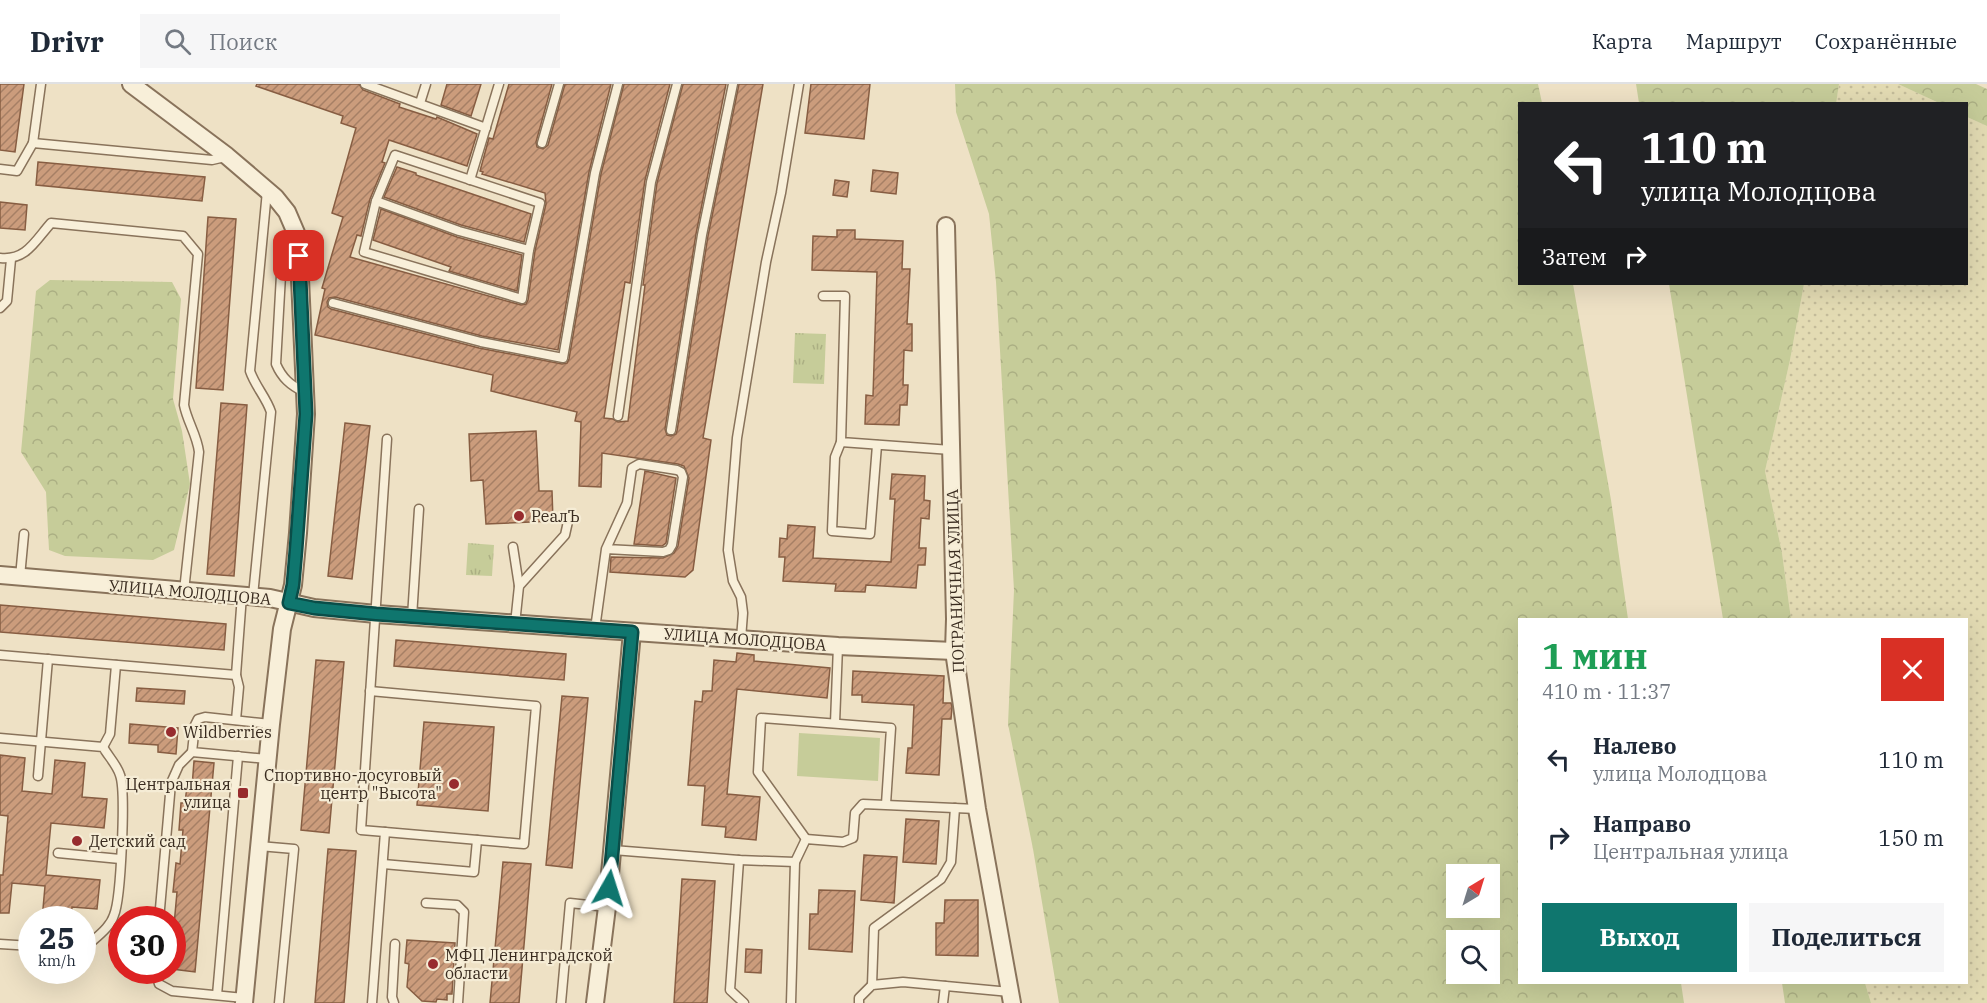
<!DOCTYPE html>
<html lang="ru">
<meta charset="utf-8">
<style>
body{margin:0;font-family:"IBM Plex Serif",serif;background:#f6f6f7;color:#1f2937;height:100vh;display:flex;flex-direction:column;font-size:22px;white-space:nowrap}
*{box-sizing:border-box;margin:0}
p{font-size:20px;color:#747a83}
.icon{flex:none;width:33px;height:33px;fill:none;stroke:currentColor;stroke-width:2;stroke-linecap:round;stroke-linejoin:round}
.map{position:relative;flex:1;overflow:hidden}
.sheet{position:absolute;left:1518px;top:534px;width:450px;height:366px;display:flex;flex-direction:column;background:#fff;border-radius:0px;box-shadow:0 6px 24px #0002}
.sheet>*{flex:none}
.top-card{position:absolute;left:1518px;top:18px;width:450px;height:183px;border-radius:0px;box-shadow:0 6px 24px #0002;background:#202124;color:#fff;overflow:hidden}
.needle{width:39px;rotate:38deg}
.fabs{position:absolute;left:1446px;top:780px;display:grid;gap:12px}
.fabs a{display:grid;place-items:center;width:54px;height:54px;border-radius:0px;background:#fff;box-shadow:0 6px 24px #0002;font-size:30px}
.speed{position:absolute;left:18px;top:822px;display:flex;gap:12px;font-size:30px;font-weight:700;text-align:center}
.speed>*{display:grid;place-content:center;width:78px;height:78px;border-radius:50%;background:#fff;box-shadow:0 6px 24px #0002;line-height:1}
.speed small{font-size:15px;font-weight:400}
.speed .limit{border:9px solid #d22;background:#fff;color:#111}
.pin{position:absolute;display:grid;place-items:center;width:51px;height:51px;color:#fff;margin:-26px;border-radius:12px;box-shadow:0 3px 9px #0006}
.me{position:absolute;width:66px;margin:-33px;rotate:6deg;stroke-linejoin:round;filter:drop-shadow(0 0 4px #0008)}
.turn{display:flex;align-items:center;gap:21px;height:126px;padding:0 24px;font-size:27px}
.turn .icon{width:78px;height:78px;stroke-width:2.5}
.turn b{display:block;font-size:42px;line-height:51px}
.then{display:flex;align-items:center;height:57px;padding:0 24px;background:#0003;gap:12px;font-size:22px}
.round{display:grid;place-items:center;flex:none;width:63px;height:63px;border-radius:0px;background:#f6f6f7}
.headline{display:flex;align-items:center;justify-content:space-between;height:102px;padding:0 24px}
h1{font-size:36px;font-weight:700;line-height:45px;color:#1e9e55}
.button{display:flex;gap:12px;margin-top:auto;padding:12px 24px}
.button a{flex:1;height:69px;border-radius:0px;background:#0f766e;color:#fff;font-size:24px;font-weight:700;line-height:69px;text-align:center}
.button a+a{background:#f6f6f7;color:#1f2937}
ul{padding:0;list-style:none}
li{display:flex;align-items:center;gap:18px;height:78px;padding:0 24px}
li div{flex:1}
li b{display:block;font-size:22px}
li em{font-style:normal}
header{display:flex;align-items:center;gap:36px;box-sizing:border-box;height:84px;padding:0 30px;background:#fff;border-bottom:2px solid #e0e1e3}
header strong{font-size:28px}
nav{display:flex;gap:33px;margin-inline-start:auto;font-size:21px}
.search{width:420px;height:54px;background:#f6f6f7;display:flex;align-items:center;gap:15px;box-sizing:border-box;padding:0 21px;border-radius:0px;color:#747a83;font-size:22px}
.map>svg:first-child{display:block}
.farmland{fill:url(#farmland-dots)}
.forest{fill:url(#forest-crowns);fill-rule:evenodd}
.park{fill:url(#park-tufts)}
.pitch{fill:#c6cc99}
.building{fill:url(#building-hatch);stroke:#875d42;stroke-width:1.5}
.lines{fill:none;stroke-linecap:round;stroke-linejoin:round}
.lane-casing{stroke:#89735b;stroke-width:11}
.street-casing{stroke:#89735b;stroke-width:20}
.lane{stroke:#f8efd9;stroke-width:8}
.street{stroke:#f8efd9;stroke-width:16}
.route-casing{stroke:#0a4d48;stroke-width:15}
.route{stroke:#0f766e;stroke-width:10}
.poi-dot{fill:#972c2e;stroke:#f5ecd5;stroke-width:2}
.labels{text-anchor:middle;dominant-baseline:central;stroke-width:4.5;stroke-linejoin:round;paint-order:stroke}
.poi-label{font-size:16px;fill:#392b1f;stroke:#f5ecd5;text-anchor:start}
.street-label{font-size:16px;fill:#392b1f;stroke:#f5ecd5}
</style>
<header>
<strong>Drivr</strong>
<div class="search"><svg class="icon" aria-label="search" viewBox="0 0 24 24"><circle cx="10" cy="10" r="6"/><path d="M15 15l6 6"/></svg>Поиск</div>
<nav><a>Карта</a><a>Маршрут</a><a>Сохранённые</a></nav>
</header>
<div class="map">
<svg width="1987" height="919" viewBox="0 0 1987 919">
<defs>
<pattern id="farmland-dots" width="8" height="8" patternUnits="userSpaceOnUse" patternTransform="scale(1.5)"><rect width="8" height="8" fill="#e3dbb3"/><path d="M2 2h.1M6 6h.1" fill="none" stroke="#c4bc9a" stroke-width="1.8" stroke-linecap="round"/></pattern>
<pattern id="forest-crowns" width="20" height="18" patternUnits="userSpaceOnUse" patternTransform="scale(1.5)"><rect width="20" height="18" fill="#c6cc99"/><path d="M2 6a3 3 0 1 1 6 0M12 15a3 3 0 1 1 6 0" fill="none" stroke="#abaf83"/></pattern>
<pattern id="park-tufts" width="24" height="20" patternUnits="userSpaceOnUse" patternTransform="scale(1.5)"><rect width="24" height="20" fill="#c6cc99"/><path d="M3 7l-1-3M5 7V3M7 7l1-3M15 17l-1-3M17 17v-4M19 17l1-3" fill="none" stroke="#abaf83"/></pattern>
<pattern id="building-hatch" width="6" height="6" patternUnits="userSpaceOnUse" patternTransform="scale(1.5)"><rect width="6" height="6" fill="#cb9c7c"/><path d="M-1 1l2-2M0 6l6-6M5 7l2-2" fill="none" stroke="#a67f65"/></pattern>
</defs>
<rect width="100%" height="100%" fill="#eee1c5"/>
<g class="farmland">
<polygon points="1839,0 1898,0 1939,19 1836,19"/>
<polygon points="1967,33 1987,42 1987,919 1871,919 1865,899 1966,898 1966,536 1791,535 1782,469 1765,387 1790,276 1804,200 1966,200"/>
</g>
<g class="forest">
<path d="M955,0H1538L1542,19L1520,20V200H1573L1611,416L1628,535L1520,536V898L1681,899L1684,919H1059L1033,765L1008,640L1014,506L996,198L989,130L956,28ZM1490,790V824H1456V790ZM1490,856V890H1456V856Z"/>
<polygon points="1636,0 1839,0 1836,20 1639,19"/>
<polygon points="1898,0 1976,0 1987,5 1987,42 1967,33 1966,20 1939,19"/>
<polygon points="50,196 172,198 181,215 173,315 182,347 190,400 174,466 153,476 65,472 49,466 46,408 21,368 36,207"/>
<polygon points="1669,200 1804,200 1790,276 1765,387 1782,469 1791,535 1723,535"/>
<polygon points="1782,899 1865,899 1871,919 1785,919"/>
</g>
<g class="park">
<polygon points="795,249 826,250 824,300 793,299"/>
<polygon points="468,459 494,461 492,492 466,491"/>
</g>
<polygon class="pitch" points="799,649 880,654 878,697 797,692"/>
<g class="building">
<polygon points="0,0 24,0 15,68 0,66"/>
<polygon points="257,0 359,0 363,6 400,20 399,23 436,35 437,33 477,50 467,82 389,56 382,78 385,79 370,115 361,152 357,151 350,173 521,221 526,220 528,216 535,167 546,120 545,109 482,90 483,88 480,87 489,54 493,55 509,0 552,0 536,58 537,63 543,65 548,61 565,0 611,0 589,88 558,266 482,252 335,213 329,214 327,218 328,223 331,225 479,264 562,280 567,279 569,275 601,90 624,0 670,0 645,96 630,199 625,198 604,334 613,335 618,338 628,337 645,201 643,201 657,99 683,0 726,0 696,150 665,345 667,351 671,352 676,350 677,347 708,152 739,0 763,0 703,354 711,356 693,486 685,493 610,488 611,473 663,474 674,469 678,462 689,394 684,382 678,380 602,369 601,403 579,402 581,338 575,337 577,328 491,307 493,291 315,251 325,205 322,204 343,133 332,129 356,44 341,39 343,32 256,2"/>
<polygon points="447,0 481,0 471,32 441,21"/>
<polygon points="811,0 870,0 864,55 805,49"/>
<polygon points="38,78 205,93 202,117 36,101"/>
<polygon points="397,83 416,89 416,91 531,130 524,158 461,141 384,113"/>
<polygon points="873,86 898,89 896,110 871,107"/>
<polygon points="835,96 849,98 847,113 833,111"/>
<polygon points="0,118 27,121 25,146 0,144"/>
<polygon points="381,125 457,153 522,171 517,207 449,187 451,183 373,156"/>
<polygon points="208,133 236,135 223,306 196,304"/>
<polygon points="837,146 855,146 855,155 903,157 902,185 910,185 907,240 912,240 912,267 904,266 903,301 908,301 907,321 900,321 899,341 865,340 866,311 873,312 877,188 812,186 813,152 837,153"/>
<polygon points="221,319 247,321 234,492 207,490"/>
<polygon points="345,339 370,342 352,495 328,492"/>
<polygon points="536,347 539,407 552,407 553,437 486,440 483,396 471,397 469,350"/>
<polygon points="645,387 676,394 666,459 662,462 634,460"/>
<polygon points="892,390 925,392 924,416 930,417 929,435 921,434 919,464 926,464 925,481 918,481 916,504 866,501 865,508 835,507 836,500 783,497 785,473 779,473 780,454 787,455 788,441 815,443 813,474 891,478 895,415 890,415"/>
<polygon points="0,521 226,540 224,566 0,548"/>
<polygon points="396,556 566,570 564,596 394,582"/>
<polygon points="737,569 754,571 754,577 830,584 827,614 737,605 727,710 760,713 756,756 725,753 726,743 702,741 705,702 688,701 695,617 702,618 703,607 712,607 714,576 736,578"/>
<polygon points="316,576 344,578 329,749 301,746"/>
<polygon points="853,587 944,592 943,619 951,619 952,623 951,635 942,635 939,691 906,689 908,664 912,664 914,621 862,618 862,611 852,611"/>
<polygon points="137,604 185,607 184,620 136,617"/>
<polygon points="562,612 588,614 572,784 546,781"/>
<polygon points="424,638 494,643 488,727 417,721"/>
<polygon points="130,640 178,644 176,670 158,668 158,661 129,659"/>
<polygon points="0,671 25,674 22,707 52,710 55,676 85,679 82,713 107,715 104,744 51,739 46,791 100,796 97,825 72,823 71,836 42,836 45,802 12,799 9,829 0,829 0,791 3,791 8,732 0,731"/>
<polygon points="194,677 214,679 195,888 172,885 172,840 174,841 177,808 173,808 176,779 180,780 183,746 179,746 181,719 185,719 187,702 192,703"/>
<polygon points="906,735 939,737 936,780 903,778"/>
<polygon points="328,765 356,767 344,919 315,919"/>
<polygon points="864,771 897,773 894,819 861,816"/>
<polygon points="503,778 531,780 519,919 490,919"/>
<polygon points="682,795 715,797 707,919 674,919"/>
<polygon points="819,806 855,807 852,868 809,865 810,830 818,830"/>
<polygon points="945,816 978,816 978,872 936,871 936,839 944,839"/>
<polygon points="407,856 455,859 452,910 447,910 447,916 437,915 436,918 422,917 407,903 409,880 405,879"/>
<polygon points="746,865 762,866 761,889 745,888"/>
</g>
<g class="lines">
<g class="lane-casing">
<g id="lane">
<polyline points="365,0 486,44"/>
<polyline points="420,19 426,0"/>
<polyline points="33,59 41,0"/>
<polyline points="542,59 559,0"/>
<polygon points="395,71 540,119 529,166 522,215 364,168 376,117"/>
<polyline points="0,85 17,87 33,59 212,76 225,73"/>
<polyline points="470,96 499,0"/>
<polyline points="376,117 459,147 529,166"/>
<path d="M298,172L286,181L281,191L276,280C282,294 290,301 304,308"/>
<path d="M0,174C26,177 35,157 51,139L183,152L198,170L184,321C187,337 197,351 199,368L184,507"/>
<polyline points="823,212 845,212 841,358 951,366"/>
<polyline points="333,219 481,258 563,274 595,89 618,0"/>
<polyline points="0,224 7,217 11,175"/>
<polyline points="618,332 651,98 677,0"/>
<polyline points="671,346 702,151 733,0"/>
<polyline points="841,358 835,373 832,447 870,450 877,361"/>
<polyline points="513,463 519,502"/>
<polyline points="20,493 24,450"/>
<path d="M253,512L271,328C266,313 255,302 250,287L267,107"/>
<polyline points="412,533 419,425"/>
<polyline points="515,540 519,502 565,451 569,433"/>
<polyline points="595,545 606,465 627,419 632,384 639,380 677,386 681,388 683,393 672,461 669,466 663,468 606,465"/>
<polyline points="741,555 743,529 741,513 733,497 728,466 737,354 766,178 781,109 799,0"/>
<polyline points="0,571 236,591"/>
<polyline points="370,607 536,622 524,760 385,748"/>
<polyline points="236,636 239,603 236,591 242,511"/>
<polyline points="835,639 838,562"/>
<path d="M0,654L103,663C108,672 117,681 120,691C126,707 121,815 114,831C110,844 96,853 87,862L82,864"/>
<polyline points="103,663 110,650 116,581"/>
<polyline points="267,675 192,668 195,641 198,635 205,633 271,640"/>
<polyline points="38,692 48,575"/>
<polyline points="806,755 758,688 761,634 891,644 886,720"/>
<polyline points="259,762 294,765 279,919"/>
<polyline points="613,766 739,776 795,778 806,755 843,758 853,754 855,729 863,720 977,725"/>
<polyline points="58,769 120,775"/>
<polyline points="739,776 730,906 744,919"/>
<polyline points="383,780 474,788 477,756"/>
<polyline points="426,819 457,821 464,828 458,919"/>
<polyline points="159,836 171,699 179,681 192,668"/>
<polyline points="0,860 32,862"/>
<polyline points="155,886 159,900 172,907 244,914"/>
<polyline points="872,901 874,844 941,795 951,778 955,724"/>
<polyline points="217,911 238,672"/>
<polyline points="372,919 385,748 361,746 387,355"/>
<polyline points="394,919 392,913 395,860"/>
<polyline points="561,919 570,819 607,823"/>
<polyline points="791,919 795,778"/>
<polyline points="859,919 859,914 872,901 903,898 1010,908"/>
<polyline points="943,919 945,902"/>
</g>
</g>
<g class="street-casing">
<g id="street">
<polyline points="131,0 227,72 275,113 287,128 296,149 299,172 306,330 298,449 293,501 282,545 271,640 244,919"/>
<polyline points="946,142 955,535 954,567 977,725 1012,919"/>
<polyline points="0,491 270,514 314,524 376,530 838,562 954,567"/>
<polyline points="595,919 607,823 632,548"/>
</g>
</g>
<use href="#lane" class="lane"/>
<use href="#street" class="street"/>
</g>
<g class="lines">
<g class="route-casing">
<polyline id="route" points="299,172 306,330 296,466 293,501 289,519 314,524 376,530 632,548 609,804"/>
</g>
<use href="#route" class="route"/>
</g>
<g class="poi-dot">
<circle cx="519" cy="432" r="6"/>
<circle cx="171" cy="648" r="6"/>
<circle cx="454" cy="700" r="6"/>
<rect x="237" y="703" width="12" height="12" rx="3"/>
<circle cx="77" cy="757" r="6"/>
<circle cx="433" cy="880" r="6"/>
</g>
<g class="labels">
<g class="poi-label">
<text x="531" y="432">РеалЪ</text>
<text x="183" y="648">Wildberries</text>
<text x="442" y="691" text-anchor="end">Спортивно-досуговый<tspan x="442" dy="18">центр "Высота"</tspan></text>
<text x="231" y="700" text-anchor="end">Центральная<tspan x="231" dy="18">улица</tspan></text>
<text x="89" y="757">Детский сад</text>
<text x="445" y="871">МФЦ Ленинградской<tspan x="445" dy="18">области</tspan></text>
</g>
<g class="street-label">
<text transform="translate(955 497) rotate(-92)">ПОГРАНИЧНАЯ УЛИЦА</text>
<text transform="translate(190 508) rotate(5)">УЛИЦА МОЛОДЦОВА</text>
<text transform="translate(745 555) rotate(4)">УЛИЦА МОЛОДЦОВА</text>
</g>
</g>
</svg>
<div class="fabs">
<a><svg class="needle" viewBox="-14 -14 28 28"><path d="M0-13l5 13h-10z" fill="#e53935"/><path d="M0 13l5-13h-10z" fill="#747a83"/></svg></a>
<a><svg class="icon" aria-label="search" viewBox="0 0 24 24"><circle cx="10" cy="10" r="6"/><path d="M15 15l6 6"/></svg></a>
</div>
<div class="speed"><div>25<small>km/h</small></div><div class="limit">30</div></div>
<div class="pin" style="left:299px;top:172px;background:#d93025"><svg class="icon" aria-label="arrive" viewBox="0 0 24 24"><path d="M6 21V4h12l-3 4 3 4H6"/></svg></div>
<svg class="me" style="left:609px;top:804px" viewBox="-20 -20 40 40"><path d="M0-17L14 15 0 8-14 15z" fill="#0f766e" stroke="#fff" stroke-width="4"/></svg>
<div class="top-card">
<div class="turn"><svg class="icon" aria-label="left" viewBox="0 0 24 24"><path d="M17 20v-9H6M10 6l-5 5 5 5"/></svg><div><b>110 m</b>улица Молодцова</div></div>
<div class="then">Затем<svg class="icon" aria-label="right" viewBox="0 0 24 24"><path d="M7 20v-9h11M14 6l5 5-5 5"/></svg></div>
</div>
<section class="sheet">
<div class="headline"><div><h1>1 мин</h1><p>410 m · 11:37</p></div><a class="round" style="background:#d93025;color:#fff"><svg class="icon" aria-label="close" viewBox="0 0 24 24"><path d="M6 6l12 12M18 6L6 18"/></svg></a></div>
<ul>
<li><svg class="icon" aria-label="left" viewBox="0 0 24 24"><path d="M17 20v-9H6M10 6l-5 5 5 5"/></svg><div><b>Налево</b><p>улица Молодцова</p></div><em>110 m</em></li>
<li><svg class="icon" aria-label="right" viewBox="0 0 24 24"><path d="M7 20v-9h11M14 6l5 5-5 5"/></svg><div><b>Направо</b><p>Центральная улица</p></div><em>150 m</em></li>
</ul>
<div class="button"><a>Выход</a><a>Поделиться</a></div>
</section>
</div>
